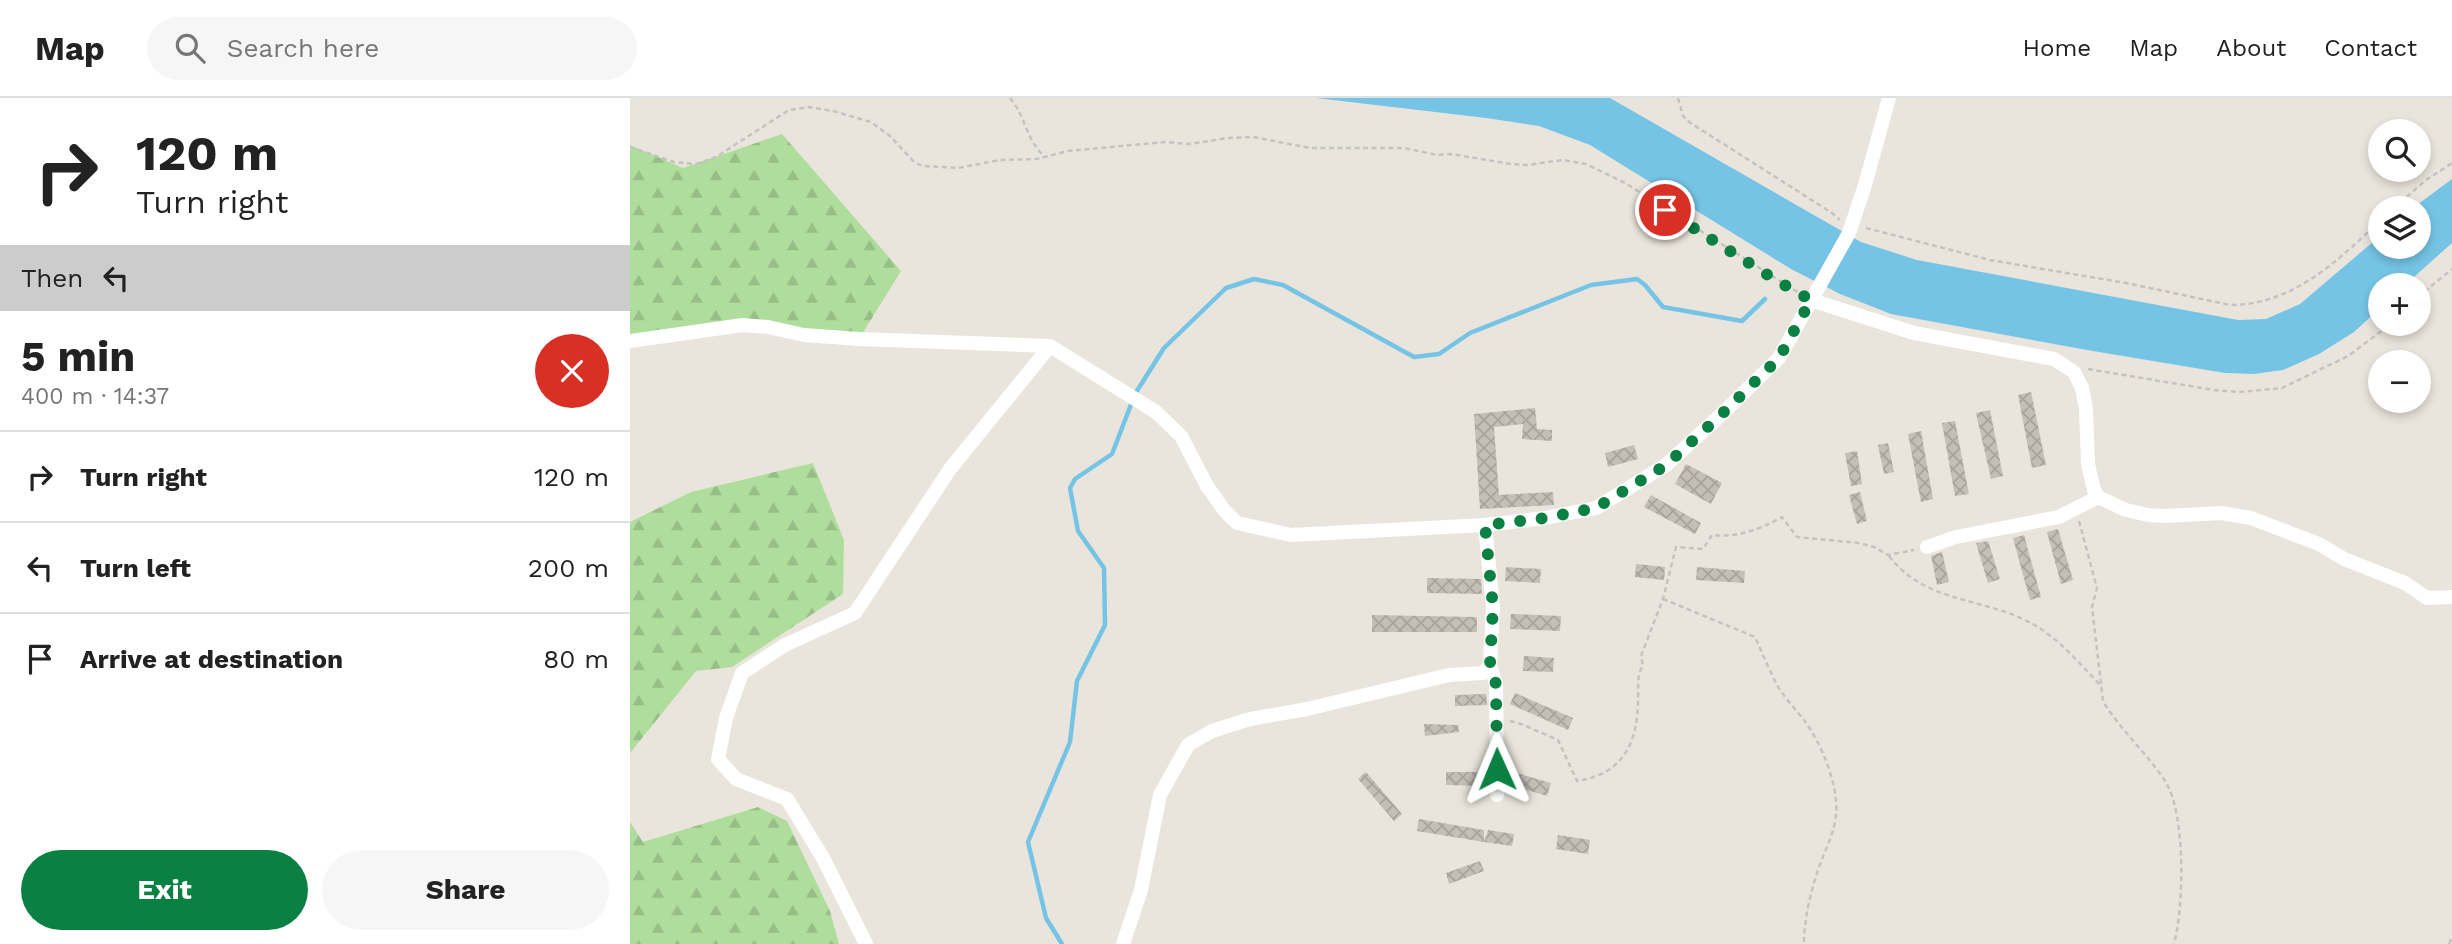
<!DOCTYPE html>
<meta charset="utf-8">
<style>
body{margin:0;font-family:"Work Sans",sans-serif;background:#f6f6f6;color:#222;height:100vh;display:flex;flex-direction:column;font-size:26px;white-space:nowrap}
*{box-sizing:border-box;margin:0}
p{font-size:23px;color:#767676}
.icon{flex:none;width:38px;height:38px;fill:none;stroke:currentColor;stroke-width:2;stroke-linecap:round;stroke-linejoin:round}
.map{position:relative;flex:1;overflow:hidden}
.side{display:flex;flex-direction:column;background:#fff;width:630px}
.side>*{flex:none}
.top-card{background:#fff;color:#222;overflow:hidden}
.tools{position:absolute;left:1738px;top:21px;display:grid;gap:14px}
.tools a{display:grid;place-items:center;width:63px;height:63px;border-radius:50%;background:#fff;box-shadow:0 4px 10px #0003;font-size:35px}
.pin{position:absolute;display:grid;place-items:center;width:60px;height:60px;color:#fff;margin:-30px;border:4px solid #fff;border-radius:50%;box-shadow:0 2px 7px #0007}
.me{position:absolute;width:77px;margin:-38px;rotate:359deg;stroke-linejoin:round;filter:drop-shadow(0 0 5px #0008)}
.turn{display:flex;align-items:center;gap:24px;height:147px;padding:0 21px;font-size:32px}
.turn .icon{width:91px;height:91px;stroke-width:2.5}
.turn b{display:block;font-size:49px;line-height:60px}
.then{display:flex;align-items:center;height:66px;padding:0 21px;background:#0003;gap:14px;font-size:26px}
.round{display:grid;place-items:center;flex:none;width:74px;height:74px;border-radius:37px;background:#f6f6f6}
.head{display:flex;align-items:center;justify-content:space-between;height:119px;padding:0 21px}
h1{font-size:42px;font-weight:700;line-height:52px}
.action{display:flex;gap:14px;margin-top:auto;padding:14px 21px}
.action a{flex:1;height:80px;border-radius:42px;background:#0b8043;color:#fff;font-size:28px;font-weight:700;line-height:80px;text-align:center}
.action a+a{background:#f6f6f6;color:#222}
ul{padding:0;list-style:none}
li{display:flex;align-items:center;gap:21px;height:91px;padding:0 21px;border-top:2px solid #e0e0e0}
li div{flex:1}
li b{display:block;font-size:26px}
li em{font-style:normal}
header{display:flex;align-items:center;gap:42px;box-sizing:border-box;height:98px;padding:0 35px;background:#fff;border-bottom:2px solid #e0e0e0}
header strong{font-size:33px}
nav{display:flex;gap:38px;margin-inline-start:auto;font-size:24px}
.search{width:490px;height:63px;background:#f6f6f6;display:flex;align-items:center;gap:18px;box-sizing:border-box;padding:0 24px;border-radius:38px;color:#767676;font-size:26px}
main{display:flex;flex:1;min-height:0}
.map>svg:first-child{display:block}
.forest{fill:url(#forest-firs)}
.water{fill:#75c4e6}
.lines{fill:none;stroke-linecap:round;stroke-linejoin:round}
.stream{stroke:#75c4e6;stroke-width:4.5}
.building{fill:url(#building-cross-hatch)}
.path{stroke:#c3c3c3;stroke-width:2.5;stroke-dasharray:5 3.5;stroke-linecap:butt}
.minor{stroke:#fff;stroke-width:14}
.route{stroke:#0b8043;stroke-width:12;stroke-dasharray:0 21.6}
</style>
<header>
<strong>Map</strong>
<div class="search"><svg class="icon" aria-label="search" viewBox="0 0 24 24"><circle cx="10" cy="10" r="6"/><path d="M15 15l6 6"/></svg>Search here</div>
<nav><a>Home</a><a>Map</a><a>About</a><a>Contact</a></nav>
</header>
<main>
<section class="side">
<div class="top-card">
<div class="turn"><svg class="icon" aria-label="right" viewBox="0 0 24 24"><path d="M7 20v-9h11M14 6l5 5-5 5"/></svg><div><b>120 m</b>Turn right</div></div>
<div class="then">Then<svg class="icon" aria-label="left" viewBox="0 0 24 24"><path d="M17 20v-9H6M10 6l-5 5 5 5"/></svg></div>
</div>
<div class="head"><div><h1>5 min</h1><p>400 m · 14:37</p></div><a class="round" style="background:#d93025;color:#fff"><svg class="icon" aria-label="close" viewBox="0 0 24 24"><path d="M6 6l12 12M18 6L6 18"/></svg></a></div>
<ul>
<li><svg class="icon" aria-label="right" viewBox="0 0 24 24"><path d="M7 20v-9h11M14 6l5 5-5 5"/></svg><div><b>Turn right</b></div><em>120 m</em></li>
<li><svg class="icon" aria-label="left" viewBox="0 0 24 24"><path d="M17 20v-9H6M10 6l-5 5 5 5"/></svg><div><b>Turn left</b></div><em>200 m</em></li>
<li><svg class="icon" aria-label="arrive" viewBox="0 0 24 24"><path d="M6 21V4h12l-3 4 3 4H6"/></svg><div><b>Arrive at destination</b></div><em>80 m</em></li>
</ul>
<div class="action"><a>Exit</a><a>Share</a></div>
</section>
<div class="map">
<svg width="1822" height="846" viewBox="0 0 1822 846">
<defs>
<pattern id="forest-firs" width="22" height="20" patternUnits="userSpaceOnUse" patternTransform="scale(1.75)"><rect width="22" height="20" fill="#afde9c"/><path d="M5 1l3.5 6h-7zM16 11l3.5 6h-7z" fill="#97be86"/></pattern>
<pattern id="building-cross-hatch" width="8" height="8" patternUnits="userSpaceOnUse" patternTransform="scale(1.75)"><rect width="8" height="8" fill="#c3bfb7"/><path d="M0 0l8 8M0 8l8-8" fill="none" stroke="#a8a49d"/></pattern>
</defs>
<rect width="100%" height="100%" fill="#eae5dc"/>
<g class="forest">
<polygon points="152,36 271,173 229,241 138,229 0,243 0,47 53,70"/>
<polygon points="183,365 214,442 213,496 102,569 66,573 0,655 0,424 61,394"/>
<polygon points="128,709 157,723 200,813 209,846 0,846 0,724 13,744"/>
</g>
<polygon class="water" points="686,0 980,0 1231,144 1287,162 1608,222 1636,221 1670,206 1750,138 1750,149 1788,149 1788,110 1783,110 1822,81 1822,145 1775,187 1750,187 1750,210 1724,234 1689,256 1653,272 1624,276 1595,275 1457,252 1261,216 1210,196 1161,171 960,47 909,28 856,20"/>
<g class="lines">
<g class="stream">
<polyline points="505,296 534,250 596,190 624,181 653,187 784,259 809,256 840,235 961,187 1007,181 1015,187 1033,209 1112,223 1135,201"/>
<polyline points="432,846 416,820 398,744 440,644 447,583 475,527 474,470 448,433 440,390 445,381 482,356 502,304"/>
</g>
</g>
<g class="building">
<polygon points="1401,294 1416,367 1402,370 1388,297"/>
<polygon points="905,310 907,331 922,332 922,343 892,341 893,326 864,329 869,397 923,394 924,407 850,411 844,316"/>
<polygon points="1360,312 1373,378 1361,381 1346,315"/>
<polygon points="1325,323 1339,396 1325,398 1312,325"/>
<polygon points="1291,333 1303,401 1291,404 1278,336"/>
<polygon points="1258,345 1264,374 1254,376 1248,347"/>
<polygon points="1004,347 1008,361 978,369 975,355"/>
<polygon points="1227,353 1232,386 1221,388 1215,355"/>
<polygon points="1056,366 1092,385 1081,406 1045,386"/>
<polygon points="1230,394 1237,423 1227,426 1219,397"/>
<polygon points="1021,397 1071,425 1065,436 1014,409"/>
<polygon points="1428,431 1443,482 1431,486 1417,434"/>
<polygon points="1394,437 1411,499 1400,502 1383,440"/>
<polygon points="1358,443 1370,481 1358,485 1346,445"/>
<polygon points="1312,454 1319,484 1307,487 1301,458"/>
<polygon points="1006,466 1035,469 1034,482 1005,479"/>
<polygon points="876,469 911,471 910,485 875,483"/>
<polygon points="1067,469 1115,473 1114,485 1066,482"/>
<polygon points="797,480 851,481 852,496 797,495"/>
<polygon points="881,516 931,518 930,533 880,531"/>
<polygon points="742,517 847,519 847,534 742,534"/>
<polygon points="894,558 924,560 923,574 893,573"/>
<polygon points="885,595 943,620 938,632 880,606"/>
<polygon points="856,596 857,607 825,608 825,597"/>
<polygon points="794,626 828,627 829,634 795,638"/>
<polygon points="876,672 921,685 917,698 877,686"/>
<polygon points="736,674 772,716 764,723 728,681"/>
<polygon points="816,674 854,674 854,688 816,687"/>
<polygon points="789,721 854,732 854,744 787,733"/>
<polygon points="858,732 884,736 882,748 854,744"/>
<polygon points="928,737 960,742 958,756 926,751"/>
<polygon points="850,763 854,773 819,786 816,775"/>
</g>
<g class="lines">
<g class="path">
<path d="M380,0C397,20 395,41 414,58"/>
<polyline points="1048,0 1053,18 1059,24 1202,115 1210,122"/>
<polyline points="0,49 44,64 66,66 86,59 159,12 179,9 203,13 241,24 260,38 285,65 293,68 328,70 370,62 407,61 438,53 535,44 560,46 598,40 623,39 680,50 774,50 807,57 821,56 881,66 897,67 933,62 956,66 995,85 1169,195"/>
<polyline points="1764,110 1796,82 1822,65"/>
<path d="M1236,130L1360,162L1496,185L1600,207C1663,207 1707,163 1750,123"/>
<polyline points="1788,199 1822,171"/>
<polyline points="1458,271 1584,292 1609,294 1652,290 1718,258 1761,226"/>
<path d="M1449,423L1467,490L1462,509L1473,603C1490,632 1517,655 1535,683C1556,714 1554,810 1544,846"/>
<path d="M1259,458C1295,505 1351,499 1399,524C1427,538 1450,566 1472,589"/>
<path d="M1033,501L1125,539C1133,556 1140,575 1150,592C1157,602 1166,612 1174,622C1191,645 1209,687 1206,717C1204,737 1194,754 1188,772C1180,796 1174,822 1174,846"/>
<path d="M880,623L891,626L928,642L947,683C994,676 1008,644 1008,600C1009,589 1006,577 1013,568L1011,558L1033,501L1046,449L1073,451L1082,437C1108,440 1130,431 1152,419L1167,439L1229,445L1244,449L1258,457L1284,452"/>
<polyline points="1819,846 1822,839"/>
</g>
<g class="minor">
<polyline points="1181,202 1284,235 1424,261 1444,274 1452,290 1456,311 1458,366 1464,392 1468,399 1496,412 1518,417 1535,418 1591,415 1621,420 1689,446 1714,461 1775,485 1797,500 1822,499"/>
<polyline points="0,243 113,227 138,229 174,237 229,241 420,248 526,314 551,338 577,388 594,412 607,425 661,437 855,427 915,420 966,410 1036,367 1093,315 1149,260 1219,135 1235,87 1259,0"/>
<polyline points="1297,449 1326,439 1429,419 1468,399"/>
<polyline points="860,567 866,586 867,697"/>
<polyline points="236,846 193,760 157,701 106,681 88,661 96,620 112,575 155,547 225,515 320,371 420,248"/>
<polyline points="493,846 511,792 530,697 558,647 582,633 620,621 677,611 819,577 853,575 860,567 863,509 855,427"/>
</g>
</g>
<g class="lines">
<polyline class="route" points="867,671 866,586 860,567 863,509 855,427 915,420 966,410 1036,367 1093,315 1149,260 1181,202 1149,184 1035,112"/>
</g>
</svg>
<div class="tools">
<a><svg class="icon" aria-label="search" viewBox="0 0 24 24"><circle cx="10" cy="10" r="6"/><path d="M15 15l6 6"/></svg></a>
<a><svg class="icon" aria-label="layers" viewBox="0 0 24 24"><path d="M12 4l9 5-9 5-9-5zM3 14l9 5 9-5"/></svg></a>
<a>+</a>
<a>−</a>
</div>
<div class="pin" style="left:1035px;top:112px;background:#d93025"><svg class="icon" aria-label="arrive" viewBox="0 0 24 24"><path d="M6 21V4h12l-3 4 3 4H6"/></svg></div>
<svg class="me" style="left:867px;top:671px" viewBox="-20 -20 40 40"><path d="M0-17L14 15 0 8-14 15z" fill="#0b8043" stroke="#fff" stroke-width="4"/></svg>
</div>
</main>
